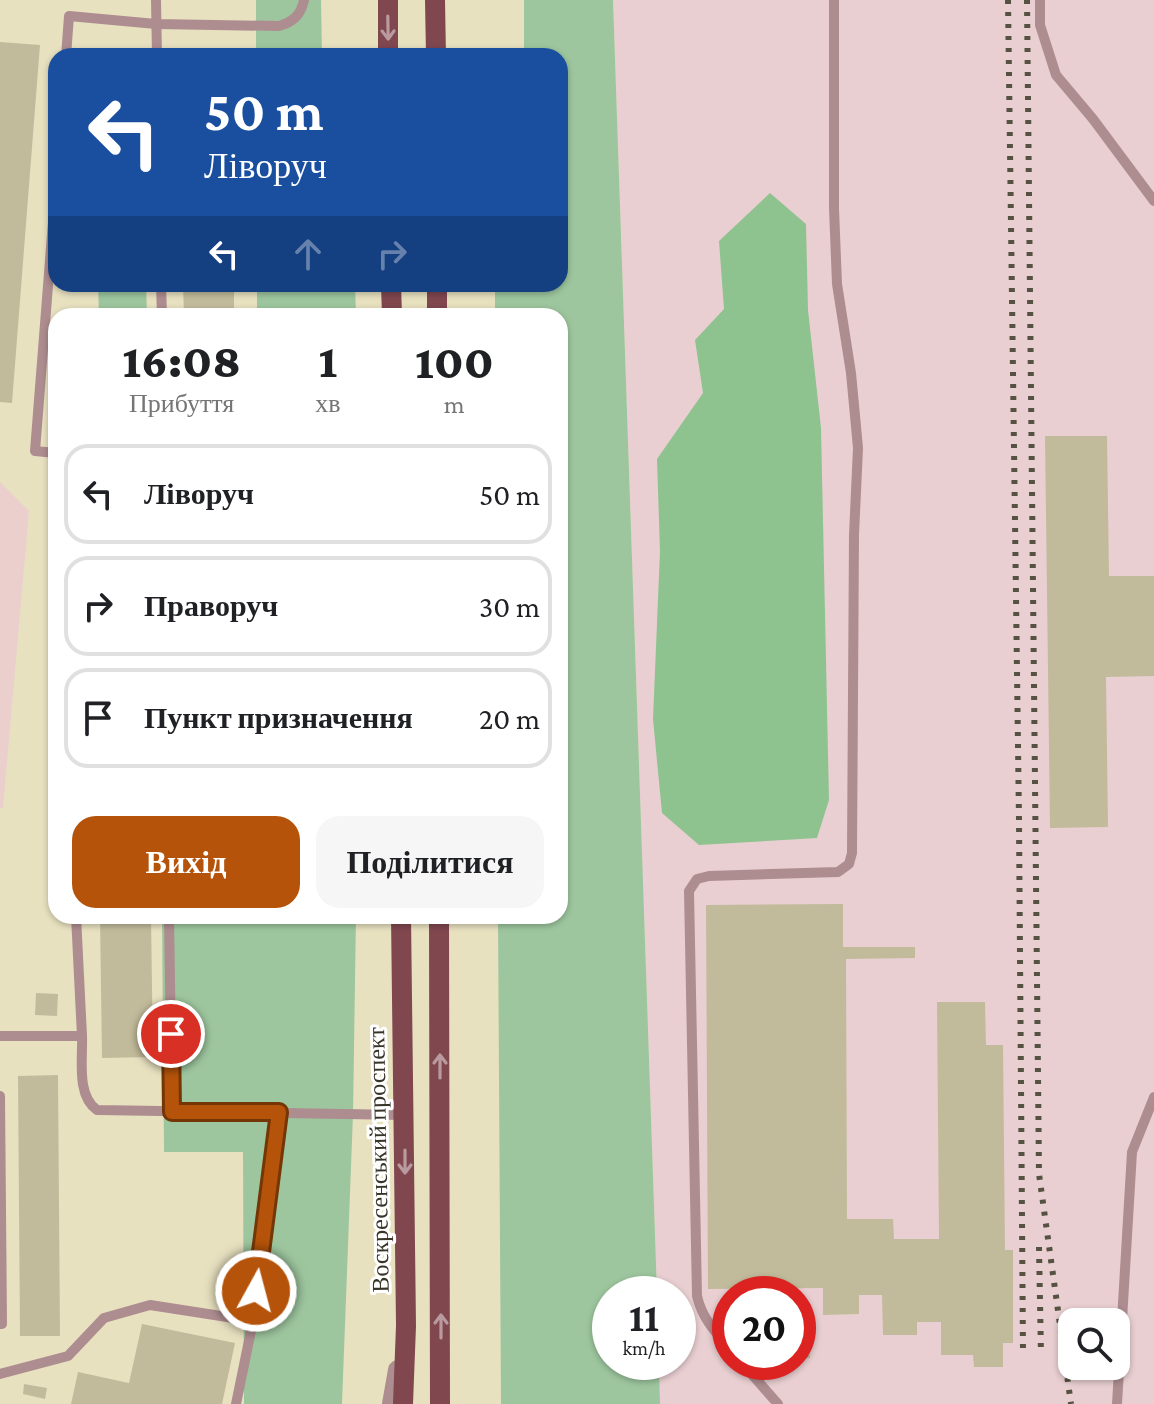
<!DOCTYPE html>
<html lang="uk">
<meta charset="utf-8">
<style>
body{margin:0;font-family:"Crimson Pro",serif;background:#f6f6f6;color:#202124;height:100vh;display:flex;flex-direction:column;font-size:30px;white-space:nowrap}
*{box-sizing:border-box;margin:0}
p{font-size:26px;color:#757577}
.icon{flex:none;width:44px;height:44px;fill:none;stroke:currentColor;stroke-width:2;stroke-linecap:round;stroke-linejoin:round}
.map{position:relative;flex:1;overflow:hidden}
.panel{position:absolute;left:48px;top:308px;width:520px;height:616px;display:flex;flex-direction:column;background:#fff;border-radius:24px;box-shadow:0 2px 6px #0004}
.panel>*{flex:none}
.guide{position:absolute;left:48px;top:48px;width:520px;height:244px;border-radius:24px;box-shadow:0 2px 6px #0004;background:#1a4fa0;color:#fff;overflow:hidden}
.tools{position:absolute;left:1058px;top:1308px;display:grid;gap:16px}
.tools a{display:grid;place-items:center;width:72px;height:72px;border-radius:16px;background:#fff;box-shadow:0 2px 6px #0004;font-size:40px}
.speed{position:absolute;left:592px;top:1276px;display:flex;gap:16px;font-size:40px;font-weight:700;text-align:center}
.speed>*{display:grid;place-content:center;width:104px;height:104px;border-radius:50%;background:#fff;box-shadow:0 2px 6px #0004;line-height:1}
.speed small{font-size:20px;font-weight:400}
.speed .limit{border:12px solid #d22;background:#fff;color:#111}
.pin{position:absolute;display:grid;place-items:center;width:68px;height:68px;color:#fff;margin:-34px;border:4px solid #fff;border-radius:50%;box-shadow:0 2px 8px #0007}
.me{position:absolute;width:88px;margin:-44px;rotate:7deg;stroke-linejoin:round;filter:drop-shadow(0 0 6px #0008)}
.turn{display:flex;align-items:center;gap:28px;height:168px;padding:0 24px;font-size:36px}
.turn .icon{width:104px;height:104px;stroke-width:2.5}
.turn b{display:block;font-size:56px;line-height:68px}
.lanes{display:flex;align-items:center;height:76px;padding:0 24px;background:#0003;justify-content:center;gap:40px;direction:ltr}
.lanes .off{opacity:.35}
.eta{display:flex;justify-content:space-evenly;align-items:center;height:136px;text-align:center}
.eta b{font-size:48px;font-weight:800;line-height:56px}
.primary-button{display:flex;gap:16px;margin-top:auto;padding:16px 24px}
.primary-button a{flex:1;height:92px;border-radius:24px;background:#b45309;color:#fff;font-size:32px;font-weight:800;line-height:92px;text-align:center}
.primary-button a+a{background:#f6f6f6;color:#202124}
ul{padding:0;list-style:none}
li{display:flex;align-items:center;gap:24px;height:100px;margin:0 16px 12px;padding:0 8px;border:4px solid #e0e0e0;border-radius:24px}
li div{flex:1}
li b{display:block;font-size:30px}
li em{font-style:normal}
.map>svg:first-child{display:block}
.industrial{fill:#e9cfd2;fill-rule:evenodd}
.education{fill:#eacfcd}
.green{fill:#9dc69e}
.forest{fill:#8ec38f}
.building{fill:#c2bb9b}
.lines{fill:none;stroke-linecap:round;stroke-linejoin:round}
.service{stroke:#ae8d90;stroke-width:10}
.tertiary{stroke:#ae8d90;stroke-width:20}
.primary{stroke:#80474f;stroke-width:20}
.rail{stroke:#565242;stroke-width:6;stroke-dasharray:4 8;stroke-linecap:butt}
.oneway{stroke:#b99a9e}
.route-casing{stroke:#753606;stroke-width:20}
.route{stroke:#b45309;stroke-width:14}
.labels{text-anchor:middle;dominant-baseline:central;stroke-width:6;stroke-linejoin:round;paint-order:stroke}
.street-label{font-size:24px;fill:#383528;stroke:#fff}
</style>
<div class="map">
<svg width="1154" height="1404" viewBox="0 0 1154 1404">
<rect width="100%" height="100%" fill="#e8e1c0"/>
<path class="industrial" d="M613,0H1154V1404H660L659,1362H678V1294H657ZM730,1294H798V1362H730ZM1072,1322H1116V1366H1072Z"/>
<polygon class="education" points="0,482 29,511 3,808 0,808"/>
<g class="green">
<polygon points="256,0 321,0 322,56 256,56"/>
<polygon points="524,0 613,0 657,1294 610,1294 610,1362 659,1362 660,1404 501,1404 498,916 560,916 560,316 495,316 495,284 560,284 560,56 524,56"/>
<polygon points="98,284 146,284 147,316 99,316"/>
<polygon points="257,284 355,284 356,316 257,316"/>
<polygon points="162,916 356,916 353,1114 342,1404 244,1404 243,1152 164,1152"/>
</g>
<polygon class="forest" points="770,193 806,224 808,310 821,428 829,800 817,838 699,845 662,813 653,719 660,551 657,459 703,393 695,340 724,309 719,241"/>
<g class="building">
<polygon points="0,42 40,45 12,403 0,402"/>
<polygon points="230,51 230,56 179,56 179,52"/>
<polygon points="183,284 234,284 234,316 184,316"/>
<polygon points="1045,436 1107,436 1109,576 1154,576 1154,676 1106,677 1108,827 1050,828"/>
<polygon points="843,904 843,947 915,947 915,958 846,959 847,1219 893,1219 894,1239 939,1239 937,1002 985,1002 986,1045 1003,1045 1005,1250 1013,1250 1013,1343 1003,1343 1003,1367 974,1367 973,1355 941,1355 941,1322 917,1322 917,1335 883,1335 882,1295 859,1295 859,1314 823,1315 823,1288 708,1289 706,905"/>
<polygon points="100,916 151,916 153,1057 102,1058"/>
<polygon points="36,993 58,994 57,1016 35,1015"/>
<polygon points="58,1075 60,1336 20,1336 18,1076"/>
<polygon points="807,1321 810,1358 798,1359 798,1322"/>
<polygon points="142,1324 235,1343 222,1404 71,1404 78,1372 129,1383"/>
<polygon points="24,1384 47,1388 45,1399 23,1394"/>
</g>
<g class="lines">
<g class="service">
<polyline points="156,0 157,56"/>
<polyline points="1040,0 1040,25 1056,75 1093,119 1154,201"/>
<path d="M66,56L69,16L156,24L279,26C293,22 301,15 304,0"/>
<polyline points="56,184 35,451 56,453"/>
<polyline points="161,284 162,316"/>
<polyline points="76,916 82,1036"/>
<polyline points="169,916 172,1112"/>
<path d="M0,1036H82C83,1059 76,1095 97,1110L404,1115"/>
<polyline points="0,1096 2,1324 0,1324"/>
<path d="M730,1349C715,1332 702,1318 697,1296L689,891L697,879L709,876L838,872L849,864L852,853L854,535L858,448L851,373L837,284L834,208V0"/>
<polyline points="741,1362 778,1404"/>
<polyline points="0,1374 68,1356 104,1318 150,1305 253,1321"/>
<polyline points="236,1404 253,1321 279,1112"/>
<polyline points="1117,1404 1132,1152 1154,1097"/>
</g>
<polyline class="tertiary" points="392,1404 398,1370"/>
<g class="primary">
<polyline points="388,0 388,56"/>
<polyline points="435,0 436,56"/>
<polyline points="391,284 392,316"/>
<polyline points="437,284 437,316"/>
<polyline points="401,916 406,1326 403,1404"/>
<polyline points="439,916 440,1404"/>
</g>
<g class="rail">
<polyline points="1008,0 1019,820 1023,1354"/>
<polyline points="1027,0 1039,1174 1071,1404"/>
<polyline points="1039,1247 1041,1355"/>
</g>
</g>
<defs><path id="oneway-shaft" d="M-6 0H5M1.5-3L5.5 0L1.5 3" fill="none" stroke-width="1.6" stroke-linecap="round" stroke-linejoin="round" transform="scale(2)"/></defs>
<g class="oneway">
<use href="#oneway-shaft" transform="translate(388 28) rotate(89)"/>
<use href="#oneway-shaft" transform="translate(440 1066) rotate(-90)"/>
<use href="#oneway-shaft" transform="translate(405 1162) rotate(90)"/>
<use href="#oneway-shaft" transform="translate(441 1326) rotate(-90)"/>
</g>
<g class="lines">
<g class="route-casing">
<polyline id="route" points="171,1034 172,1112 279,1112 256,1291"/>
</g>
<use href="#route" class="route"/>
</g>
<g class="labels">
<g class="street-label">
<text transform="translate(378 1160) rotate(-91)">Воскресенський проспект</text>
</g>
</g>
</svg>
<div class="tools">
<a><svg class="icon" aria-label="search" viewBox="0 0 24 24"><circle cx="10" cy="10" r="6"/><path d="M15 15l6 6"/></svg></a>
</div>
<div class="speed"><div>11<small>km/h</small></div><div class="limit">20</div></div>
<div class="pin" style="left:171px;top:1034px;background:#d93025"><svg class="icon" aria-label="arrive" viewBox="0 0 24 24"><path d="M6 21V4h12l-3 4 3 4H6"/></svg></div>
<svg class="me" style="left:256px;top:1291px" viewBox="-20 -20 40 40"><circle r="17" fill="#b45309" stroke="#fff" stroke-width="3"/><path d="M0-11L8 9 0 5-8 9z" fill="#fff"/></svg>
<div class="guide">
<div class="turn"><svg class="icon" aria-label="left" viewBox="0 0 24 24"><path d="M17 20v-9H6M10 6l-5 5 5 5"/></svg><div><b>50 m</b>Ліворуч</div></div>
<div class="lanes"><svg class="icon" aria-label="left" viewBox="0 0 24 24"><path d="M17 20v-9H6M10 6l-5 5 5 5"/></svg><svg class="icon off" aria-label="ahead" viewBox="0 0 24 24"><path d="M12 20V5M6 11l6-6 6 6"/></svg><svg class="icon off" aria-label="right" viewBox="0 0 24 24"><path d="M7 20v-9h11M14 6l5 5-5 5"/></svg></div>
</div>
<section class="panel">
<div class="eta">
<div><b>16:08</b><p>Прибуття</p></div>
<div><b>1</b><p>хв</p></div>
<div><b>100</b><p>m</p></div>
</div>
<ul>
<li><svg class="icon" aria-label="left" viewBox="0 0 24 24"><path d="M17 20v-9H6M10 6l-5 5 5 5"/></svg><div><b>Ліворуч</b></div><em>50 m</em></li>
<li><svg class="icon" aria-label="right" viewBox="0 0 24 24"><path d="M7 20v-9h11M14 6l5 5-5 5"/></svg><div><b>Праворуч</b></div><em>30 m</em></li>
<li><svg class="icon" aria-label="arrive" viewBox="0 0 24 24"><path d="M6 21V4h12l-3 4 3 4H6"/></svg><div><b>Пункт призначення</b></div><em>20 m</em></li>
</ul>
<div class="primary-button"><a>Вихід</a><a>Поділитися</a></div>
</section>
</div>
